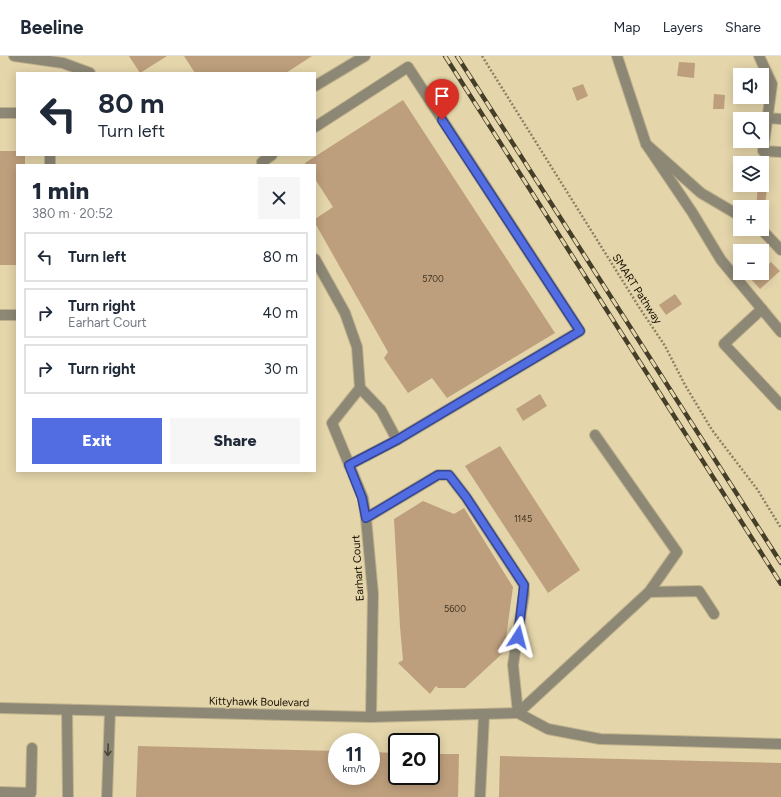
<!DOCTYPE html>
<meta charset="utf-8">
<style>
body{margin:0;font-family:Figtree,sans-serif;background:#f6f6f7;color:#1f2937;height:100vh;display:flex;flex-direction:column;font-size:15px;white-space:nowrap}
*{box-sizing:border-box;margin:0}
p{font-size:13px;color:#747a83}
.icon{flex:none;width:22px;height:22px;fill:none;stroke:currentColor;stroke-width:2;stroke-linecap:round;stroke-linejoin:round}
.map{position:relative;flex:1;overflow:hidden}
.drawer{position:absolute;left:16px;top:108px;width:300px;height:308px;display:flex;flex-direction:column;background:#fff;border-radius:0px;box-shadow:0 2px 10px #0003}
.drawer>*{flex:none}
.banner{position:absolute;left:16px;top:16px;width:300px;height:84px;border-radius:0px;box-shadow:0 2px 10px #0003;background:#fff;color:#1f2937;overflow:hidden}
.fabs{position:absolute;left:733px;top:12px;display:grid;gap:8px}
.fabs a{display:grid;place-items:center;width:36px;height:36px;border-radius:0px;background:#fff;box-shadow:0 2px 10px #0003;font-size:20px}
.speed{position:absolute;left:328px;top:677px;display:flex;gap:8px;font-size:20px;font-weight:700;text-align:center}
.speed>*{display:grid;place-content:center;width:52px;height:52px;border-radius:50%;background:#fff;box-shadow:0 2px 10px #0003;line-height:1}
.speed small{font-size:10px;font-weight:400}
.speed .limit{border:2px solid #111;border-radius:6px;background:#fff;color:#111}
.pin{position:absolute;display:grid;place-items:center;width:34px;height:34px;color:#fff;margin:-41px -17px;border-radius:50% 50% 50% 0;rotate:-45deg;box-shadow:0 0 4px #0007}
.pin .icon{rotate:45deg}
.me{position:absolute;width:44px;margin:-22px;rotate:9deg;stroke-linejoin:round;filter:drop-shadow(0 0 3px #0008)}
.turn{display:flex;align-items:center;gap:14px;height:84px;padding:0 16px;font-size:18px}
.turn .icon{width:52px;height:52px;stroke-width:2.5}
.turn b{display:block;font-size:28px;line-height:34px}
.round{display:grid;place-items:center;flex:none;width:42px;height:42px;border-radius:0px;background:#f6f6f7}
.overview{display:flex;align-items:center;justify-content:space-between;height:68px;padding:0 16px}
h1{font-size:24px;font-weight:800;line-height:30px}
.button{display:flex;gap:8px;margin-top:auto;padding:8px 16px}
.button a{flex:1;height:46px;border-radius:0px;background:#526ce1;color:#fff;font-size:16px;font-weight:800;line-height:46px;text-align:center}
.button a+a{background:#f6f6f7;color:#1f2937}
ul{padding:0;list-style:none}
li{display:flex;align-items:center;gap:12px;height:50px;margin:0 8px 6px;padding:0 8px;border:2px solid #e0e1e3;border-radius:0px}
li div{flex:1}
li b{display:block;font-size:15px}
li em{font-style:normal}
header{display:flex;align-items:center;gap:24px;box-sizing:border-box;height:56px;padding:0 20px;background:#fff;border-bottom:1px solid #e0e1e3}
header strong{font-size:19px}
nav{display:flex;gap:22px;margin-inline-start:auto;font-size:14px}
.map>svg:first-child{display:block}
.building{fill:#bd9f7d}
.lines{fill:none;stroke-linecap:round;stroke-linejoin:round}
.minor-casing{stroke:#beb18c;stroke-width:12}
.path{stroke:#8c8163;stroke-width:2.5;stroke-dasharray:2 2;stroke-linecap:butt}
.minor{stroke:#8d8775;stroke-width:10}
.rail-casing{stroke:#453e29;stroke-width:4.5}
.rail{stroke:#e4d5aa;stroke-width:3;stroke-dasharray:9;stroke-linecap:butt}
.oneway{stroke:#4a4435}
.route-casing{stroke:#354692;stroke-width:10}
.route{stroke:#526ce1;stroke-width:7}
.labels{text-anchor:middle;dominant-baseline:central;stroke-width:3;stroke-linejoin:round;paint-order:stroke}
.number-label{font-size:9px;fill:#3e3220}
.street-label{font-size:11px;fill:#130e01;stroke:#e4d5aa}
</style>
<header>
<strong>Beeline</strong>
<nav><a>Map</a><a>Layers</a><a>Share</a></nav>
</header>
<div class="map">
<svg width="781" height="741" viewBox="0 0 781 741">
<rect width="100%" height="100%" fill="#e4d5aa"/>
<g class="building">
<polygon points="129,0 167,0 140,17"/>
<polygon points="184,0 312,0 286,17 195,17"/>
<polygon points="679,6 695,7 694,22 677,20"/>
<polygon points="583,28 588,40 577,45 572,32"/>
<polygon points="714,38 725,39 724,53 713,53"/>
<polygon points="403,44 555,277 447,342 432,322 408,337 384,302 388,296 315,167 315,163 333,151 315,123 315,109 306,109 305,107"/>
<polygon points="0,95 17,95 17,99 25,99 25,109 17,109 17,209 0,209"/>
<polygon points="758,131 767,132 764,159 762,159 762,151 756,151"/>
<polygon points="760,192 768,201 762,207 762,195 756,195"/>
<polygon points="771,206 780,215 760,233 751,223 758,217 762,217 762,214"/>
<polygon points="675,238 682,248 666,259 659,249"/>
<polygon points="540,338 547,350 523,365 516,353"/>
<polygon points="500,390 580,514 548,537 465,410"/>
<polygon points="423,445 454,458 464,452 513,531 504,596 465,632 438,632 436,630 430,638 398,607 403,604 400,571 394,463"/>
<polygon points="138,690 337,695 337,720 371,720 371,696 397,697 397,720 431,720 431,698 459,698 458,741 136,741"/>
<polygon points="500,700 781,707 781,741 499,741"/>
</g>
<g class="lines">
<g class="minor-casing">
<g id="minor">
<polyline points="14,0 63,7 90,17"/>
<polyline points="617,0 646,88 701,137 740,160"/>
<polyline points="759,0 772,28 763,95 781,96"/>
<polyline points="315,30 365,0"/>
<polyline points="0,57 17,57"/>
<polyline points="768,62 781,63"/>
<polyline points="315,71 408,11 580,275 397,384 381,354 360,332 357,291 345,257 315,203"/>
<polyline points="646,88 692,156 721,204 781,276"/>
<polyline points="50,109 50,99"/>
<polyline points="264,109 262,106 272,99"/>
<polyline points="761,173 781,194"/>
<polyline points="762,253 724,288 781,349"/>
<polyline points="0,259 17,259"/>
<polyline points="360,332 332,367 363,442 366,462 373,538 371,661"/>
<polyline points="595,379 677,496 649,536"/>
<polyline points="349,409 397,384"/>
<polyline points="366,462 438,419 449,419 466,441 524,529 524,538 513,609 518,657"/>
<polyline points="0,652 371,661 518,657"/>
<polyline points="67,654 68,741"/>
<polyline points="518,657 548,673 600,683 781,688"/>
<polyline points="518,657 649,536 699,535 714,558"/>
<polyline points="0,736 31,737 32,692"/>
<polyline points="107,741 110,655"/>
<polyline points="480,741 484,659"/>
</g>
</g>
<polyline class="path" points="482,0 639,251 665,290 685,329 712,374 757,433 781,472"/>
<use href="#minor" class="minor"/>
<g class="rail-casing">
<g id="rail">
<polyline points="445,0 781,528"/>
<polyline points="457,0 781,507"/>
</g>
</g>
<use href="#rail" class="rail"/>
</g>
<defs><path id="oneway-shaft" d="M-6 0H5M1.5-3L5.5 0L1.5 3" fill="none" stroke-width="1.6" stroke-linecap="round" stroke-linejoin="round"/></defs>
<use class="oneway" href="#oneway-shaft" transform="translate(108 694) rotate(92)"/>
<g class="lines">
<g class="route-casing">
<polyline id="route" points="442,64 580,275 397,384 349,409 362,442 366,462 438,419 449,419 466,441 524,529 518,581"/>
</g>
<use href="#route" class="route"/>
</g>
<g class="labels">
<g class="number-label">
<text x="433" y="222">5700</text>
<text x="523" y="462">1145</text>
<text x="455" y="552">5600</text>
</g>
<g class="street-label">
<text transform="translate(637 233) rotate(57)">SMART Pathway</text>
<text transform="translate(358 512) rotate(-94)">Earhart Court</text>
<text transform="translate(259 646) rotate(1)">Kittyhawk Boulevard</text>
</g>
</g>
</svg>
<div class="fabs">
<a><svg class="icon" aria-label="sound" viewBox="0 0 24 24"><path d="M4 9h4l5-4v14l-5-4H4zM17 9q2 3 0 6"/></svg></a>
<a><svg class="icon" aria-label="search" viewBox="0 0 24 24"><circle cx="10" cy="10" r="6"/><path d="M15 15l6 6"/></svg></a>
<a><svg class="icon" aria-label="layers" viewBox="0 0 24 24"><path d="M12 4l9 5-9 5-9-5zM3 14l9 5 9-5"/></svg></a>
<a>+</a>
<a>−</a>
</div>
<div class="speed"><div>11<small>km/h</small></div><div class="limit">20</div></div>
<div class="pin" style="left:442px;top:64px;background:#d93025"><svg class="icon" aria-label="arrive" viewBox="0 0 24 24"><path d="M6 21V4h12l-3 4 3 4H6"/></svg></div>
<svg class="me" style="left:518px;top:581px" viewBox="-20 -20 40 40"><path d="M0-17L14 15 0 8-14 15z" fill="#526ce1" stroke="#fff" stroke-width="4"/></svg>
<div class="banner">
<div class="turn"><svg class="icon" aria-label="left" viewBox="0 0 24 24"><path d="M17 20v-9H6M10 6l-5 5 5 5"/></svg><div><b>80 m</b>Turn left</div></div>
</div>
<section class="drawer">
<div class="overview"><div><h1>1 min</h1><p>380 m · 20:52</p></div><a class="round"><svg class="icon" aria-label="close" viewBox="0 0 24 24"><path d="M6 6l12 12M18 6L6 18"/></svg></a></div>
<ul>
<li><svg class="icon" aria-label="left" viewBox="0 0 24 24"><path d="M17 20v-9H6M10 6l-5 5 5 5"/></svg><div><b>Turn left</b></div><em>80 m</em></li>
<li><svg class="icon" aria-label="right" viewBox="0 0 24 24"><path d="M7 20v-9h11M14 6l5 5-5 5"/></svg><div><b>Turn right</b><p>Earhart Court</p></div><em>40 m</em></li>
<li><svg class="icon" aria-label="right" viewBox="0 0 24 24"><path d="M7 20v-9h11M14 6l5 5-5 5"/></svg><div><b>Turn right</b></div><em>30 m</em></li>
</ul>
<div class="button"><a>Exit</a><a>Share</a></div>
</section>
</div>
